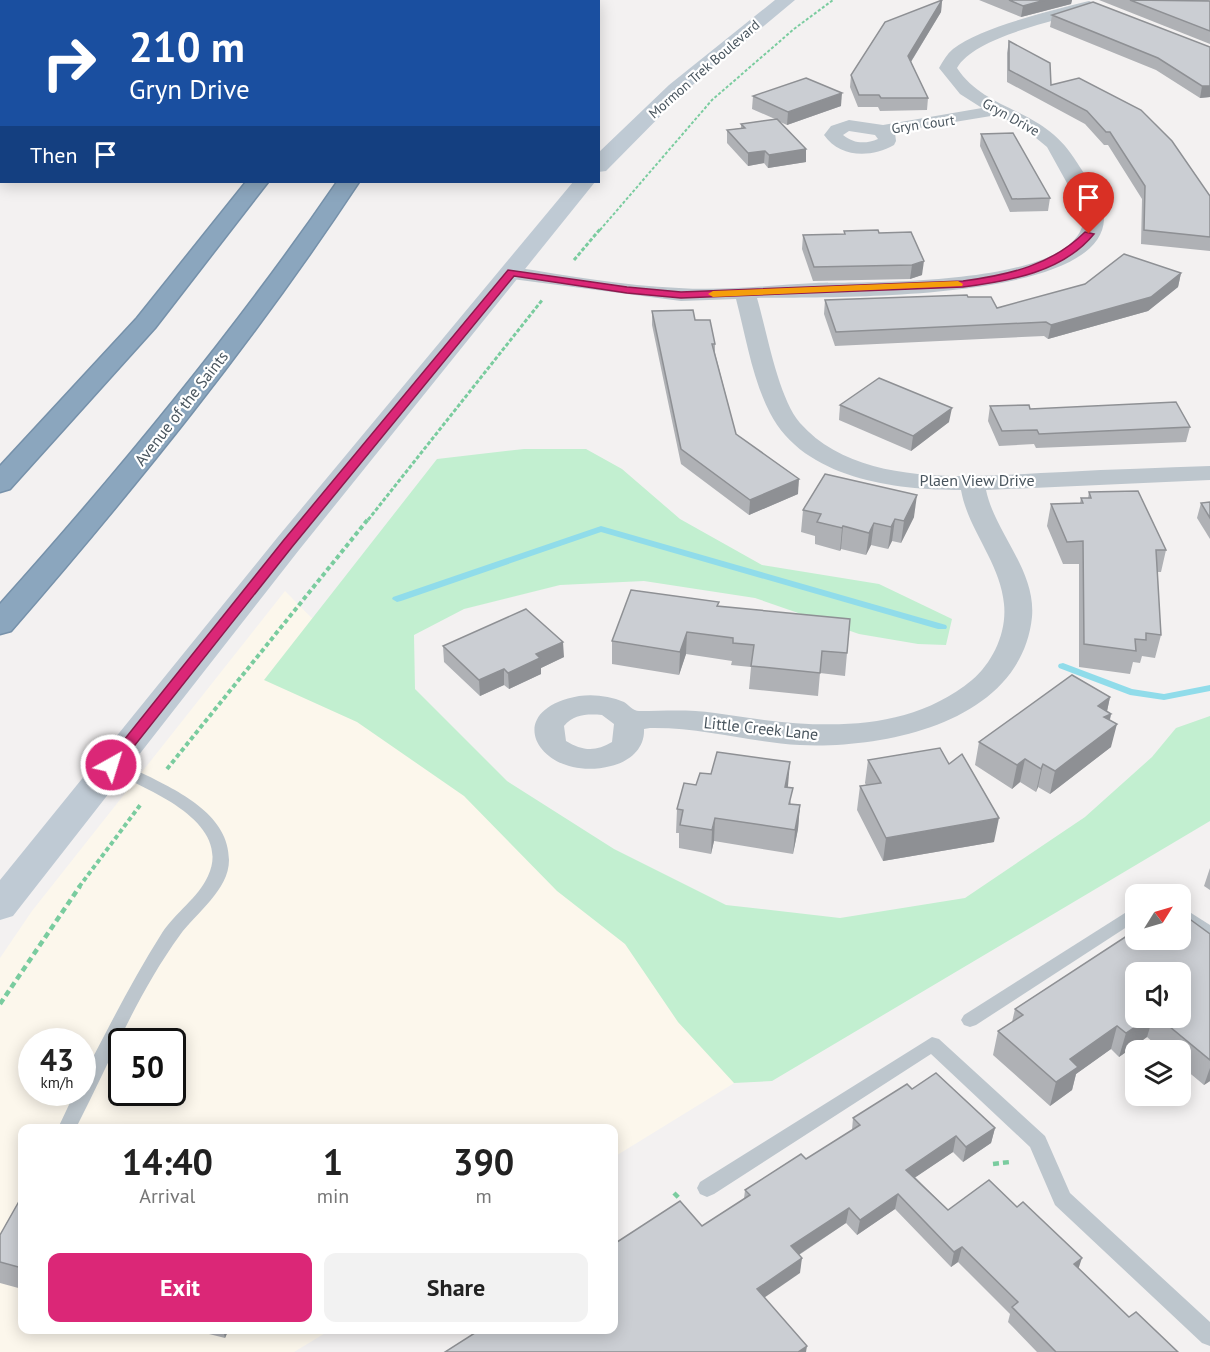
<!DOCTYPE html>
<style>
body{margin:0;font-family:"PT Sans",sans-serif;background:#f2f2f2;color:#222;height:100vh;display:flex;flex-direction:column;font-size:22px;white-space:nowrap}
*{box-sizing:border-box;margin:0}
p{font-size:20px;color:#767676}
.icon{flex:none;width:33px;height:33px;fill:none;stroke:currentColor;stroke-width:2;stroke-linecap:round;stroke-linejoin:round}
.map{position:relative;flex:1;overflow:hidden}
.drawer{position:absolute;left:18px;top:1124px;width:600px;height:210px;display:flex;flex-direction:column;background:#fff;border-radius:12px;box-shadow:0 3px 15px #0003}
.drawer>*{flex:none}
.banner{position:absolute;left:0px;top:0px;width:600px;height:183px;box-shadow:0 3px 15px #0003;background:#1a4fa0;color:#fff;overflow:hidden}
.needle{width:39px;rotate:53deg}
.fabs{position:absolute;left:1125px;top:884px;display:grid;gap:12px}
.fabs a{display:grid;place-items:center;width:66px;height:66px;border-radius:12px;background:#fff;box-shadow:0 3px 15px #0003;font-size:30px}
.speed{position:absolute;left:18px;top:1028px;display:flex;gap:12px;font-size:30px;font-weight:700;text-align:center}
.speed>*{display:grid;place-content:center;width:78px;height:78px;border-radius:50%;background:#fff;box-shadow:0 3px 15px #0003;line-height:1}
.speed small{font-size:15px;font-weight:400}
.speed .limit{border:3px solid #111;border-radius:9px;background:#fff;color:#111}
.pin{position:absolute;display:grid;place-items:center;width:51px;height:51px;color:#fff;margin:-62px -26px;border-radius:50% 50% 50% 0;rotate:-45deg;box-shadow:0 0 6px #0007}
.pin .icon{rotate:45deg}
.me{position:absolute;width:66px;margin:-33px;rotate:39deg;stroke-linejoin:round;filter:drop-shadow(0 0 4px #0008)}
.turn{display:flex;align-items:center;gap:21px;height:126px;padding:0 30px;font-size:27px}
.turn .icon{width:78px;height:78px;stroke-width:2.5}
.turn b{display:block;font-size:42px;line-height:51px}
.then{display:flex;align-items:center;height:57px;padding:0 30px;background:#0003;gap:12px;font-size:22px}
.eta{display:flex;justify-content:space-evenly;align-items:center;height:102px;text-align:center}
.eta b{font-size:36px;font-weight:600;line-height:42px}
.primary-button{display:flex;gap:12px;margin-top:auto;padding:12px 30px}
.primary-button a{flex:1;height:69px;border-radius:12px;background:#db2777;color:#fff;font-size:24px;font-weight:600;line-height:69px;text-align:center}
.primary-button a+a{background:#f2f2f2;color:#222}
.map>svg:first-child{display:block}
.commercial{fill:#fcf7ec;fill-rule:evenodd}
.green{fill:#c2efd0}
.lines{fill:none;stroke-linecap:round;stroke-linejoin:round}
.stream{fill:#90dcea;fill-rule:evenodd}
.motorway-casing{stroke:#7691aa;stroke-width:3}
.path-far3{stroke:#7acc9f;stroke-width:2;stroke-dasharray:3 2;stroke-linecap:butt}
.path-far2{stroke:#7acc9f;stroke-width:3;stroke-dasharray:4 2;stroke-linecap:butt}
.path-far1{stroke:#7acc9f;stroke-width:4;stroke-dasharray:4.5 3;stroke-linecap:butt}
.path{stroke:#7acc9f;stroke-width:4.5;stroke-dasharray:6 4;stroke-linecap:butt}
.service{fill:#bdc6cd;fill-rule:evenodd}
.minor{fill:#bdc6cd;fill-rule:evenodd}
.secondary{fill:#bfcad4;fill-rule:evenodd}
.motorway{fill:#8ba6be;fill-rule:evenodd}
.wall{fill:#afb1b5;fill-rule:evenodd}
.shaded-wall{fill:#8e9094}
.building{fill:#cbced3;stroke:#8e9094;stroke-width:1.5}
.route{fill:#db2777;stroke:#8e194d;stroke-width:1.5}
.slow{fill:#f59e0b}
.labels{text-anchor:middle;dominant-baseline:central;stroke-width:4.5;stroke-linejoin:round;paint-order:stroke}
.far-street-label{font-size:14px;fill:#49555e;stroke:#fff}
.street-label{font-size:16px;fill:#49555e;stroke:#fff}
</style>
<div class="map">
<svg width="1210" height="1352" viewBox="0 0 1210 1352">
<rect width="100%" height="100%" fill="#f3f1f1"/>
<path class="commercial" d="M285,591L757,1069L614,1157V1128H22V1329H332L294,1352H0V958L32,911ZM32,1041H82V1092H32ZM122,1041H172V1092H122Z"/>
<polygon class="green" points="524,449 586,449 622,469 680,519 762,565 879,584 952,619 946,645 918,644 859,634 755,598 644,581 560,585 464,609 414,635 415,689 507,781 614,849 726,905 840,918 965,898 1085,817 1152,757 1176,728 1210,716 1210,821 772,1081 734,1083 678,1022 625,944 557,891 464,796 357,722 264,680 437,459"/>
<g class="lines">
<g class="stream">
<polygon points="601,526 946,625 947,627 946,629 938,629 601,532 401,601 397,602 392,599 393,597"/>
<polygon points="1063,663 1132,689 1164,694 1210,685 1210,691 1164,700 1130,695 1059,668 1058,666 1059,664"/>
</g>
<g class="motorway-casing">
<g id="motorway">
<polygon points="364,0 382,0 363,2"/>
<polygon points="439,0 457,0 438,2"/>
<polygon points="246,182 268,182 155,328 10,489 0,492 0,466 137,318"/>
<path d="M337,182H359C254,341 136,487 11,631L0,634V604C120,470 235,331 337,182Z"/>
</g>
</g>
<polyline class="path-far3" points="600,230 712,100 794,29 833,0"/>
<g class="path-far2">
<polyline points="574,260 601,228"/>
<polyline points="368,520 543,299"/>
</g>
<g class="path-far1">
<polyline points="167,769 369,518"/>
<polyline points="79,887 141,804"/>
</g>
<g class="path">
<polyline points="0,1004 80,886"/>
<polyline points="993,1164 1010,1162"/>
<polyline points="674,1193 681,1200"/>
</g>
<g class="service">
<path d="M111,760C124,763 136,771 148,776C182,793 229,816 229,860C229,890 196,913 180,935C137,994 109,1064 76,1128H58L75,1092H82V1078C108,1029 132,980 162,933C175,913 198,898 208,876C234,820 142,787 105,769L103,765L105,761Z"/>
<polygon points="1136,906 1136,921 976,1025 970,1027 964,1025 961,1020 964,1015"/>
<polygon points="1180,906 1210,925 1210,941 1180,921"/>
<polygon points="932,1037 939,1039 1045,1136 1070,1193 1210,1322 1210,1346 1202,1343 1055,1205 1030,1147 931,1054 714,1194 707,1197 700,1194 697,1188 700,1182"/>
</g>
<g class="minor">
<path d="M1089,1L1095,3L1097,6L1095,9C1060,20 975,36 957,68C986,112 1041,107 1074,158C1083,172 1105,203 1104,219C1102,305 818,296 757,298C767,332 778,397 800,423C861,492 982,475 1064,472C1113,469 1161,468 1210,466V480L986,490C995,533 1036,570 1032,617C1021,722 886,749 800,745C749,742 701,727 650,728L644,729C645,749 629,762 611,766C542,784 496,711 579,696C594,694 610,696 624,702C629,705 633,711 639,711C665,711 688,709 715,713C801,726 899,740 972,680C993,662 1007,632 1004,604C1000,562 968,530 961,490C895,490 804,479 770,413C752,378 746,337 736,299L681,301L512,279L505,277L501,273L505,269L512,267C567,275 623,286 679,288C725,291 771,285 816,283C862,282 1095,288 1083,212L1047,147L1024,128L997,115L900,131L895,133L896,141L894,145C871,158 840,158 824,135L831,126L849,120L883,125L982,108L960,94L939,68C943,61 947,54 953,49C981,27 1054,10 1089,1ZM849,131L875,135L878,139C866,144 854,144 843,135ZM602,715L614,724L612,742C596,752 582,751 566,741L564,726C574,714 587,714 602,715Z"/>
<polygon points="2,155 2,167 0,168 0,156"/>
</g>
<g class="secondary">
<polygon points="775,0 795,0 683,93 606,171 598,172 598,153 669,85"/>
<polygon points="573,182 595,182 299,550 13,916 0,920 0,880 277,538"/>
</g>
<use href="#motorway" class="motorway"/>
</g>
<g class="wall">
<polygon points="942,0 941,12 911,62 928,98 927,110 880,111 878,107 858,107 850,87 851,75"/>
<polygon points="979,0 1072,0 1071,4 1021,17"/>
<polygon points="1099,0 1208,0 1210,1 1210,44"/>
<polygon points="1052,15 1210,47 1210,97 1200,98 1156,70 1050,27"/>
<polygon points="1009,41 1051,85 1210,196 1210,251 1141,244 1142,199 1108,145 1104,145 1085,124 1007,82 1007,53"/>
<polygon points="753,96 841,106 787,125 778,121 806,149 806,162 768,168 764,163 748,166 727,143 727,130 741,128 741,124 775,119 752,109"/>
<polygon points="981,134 1050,198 1048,211 1010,212 980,146"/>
<polygon points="844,231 879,233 922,275 910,279 813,281 802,249 803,235 844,234"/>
<polygon points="1181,273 1178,287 1148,311 1048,339 1044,336 835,346 824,314 825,300 968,297 997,308"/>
<polygon points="652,311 695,320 715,344 715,353 736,434 798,494 749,515 681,464 652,325"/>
<polygon points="840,405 949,422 911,451 839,420"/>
<polygon points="990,406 1030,409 1190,427 1186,442 1036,448 1034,444 999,446 988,421"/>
<polygon points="1089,492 1166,550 1161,572 1157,572 1161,635 1155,658 1142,656 1140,663 1133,662 1130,674 1079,667 1079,564 1063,564 1047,526 1051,504 1080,503 1081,498 1088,498"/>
<polygon points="1210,502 1210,539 1197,518 1201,503"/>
<polygon points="803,510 914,517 901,543 892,541 888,549 871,545 866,555 841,549 840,551 815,544 815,536 801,532"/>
<polygon points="718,606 847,653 845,676 820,673 818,696 749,689 751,667 731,665 732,661 686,654 679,675 612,664 612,641"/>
<polygon points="443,646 564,657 541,668 541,674 509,689 504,685 480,696 444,662"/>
<polygon points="1110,697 1107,711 1111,714 1110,720 1111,747 1050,794 1038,787 1036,792 1020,782 1012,789 975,765 979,742"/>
<polygon points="868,760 994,842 883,861 857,810 860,786 866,785 865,783"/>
<polygon points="696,785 787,787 791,804 800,805 798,829 793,854 714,841 711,854 679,848 679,833 676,833 677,809"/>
<polygon points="1210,868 1210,890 1204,886"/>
<path d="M1210,934V1081L1204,1085L1180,1065V1050H1162L1147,1037L1119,1057L1111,1049L1076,1074L1072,1090L1050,1106L993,1055L998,1031L1012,1022L1015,1009ZM1180,972V1017H1136Z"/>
<polygon points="912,1089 995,1128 991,1143 963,1162 953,1152 915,1177 948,1210 1079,1269 1129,1317 1178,1352 1037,1352 1008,1322 1010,1314 958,1262 951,1267 895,1209 857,1235 846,1223 799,1255 800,1273 744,1199 745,1190 806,1159 852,1130 853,1118"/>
<polygon points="22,1196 22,1289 0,1283 0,1235"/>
<polygon points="189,1329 229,1329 225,1338"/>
</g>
<g class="shaded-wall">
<polygon points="942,0 941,12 907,68 908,56"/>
<polygon points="1045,0 1072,0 1071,4 1021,17 1023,6"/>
<polygon points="1202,86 1210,86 1210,97 1200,98"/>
<polygon points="842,93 841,106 787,125 788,112"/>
<polygon points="806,149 806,162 768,168 769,155"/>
<polygon points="765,151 764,163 748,166 748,153"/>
<polygon points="924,261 922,275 910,279 912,265"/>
<polygon points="1181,273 1178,287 1148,311 1048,339 1051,325"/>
<polygon points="952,408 949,422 911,451 913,436"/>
<polygon points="799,479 798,494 749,515 750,500"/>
<polygon points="917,495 914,517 901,543 904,521"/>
<polygon points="895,519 892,541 888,549 891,527"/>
<polygon points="874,523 871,545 866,555 869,533"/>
<polygon points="843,526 841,549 840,551 842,528"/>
<polygon points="687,632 686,654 679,675 680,652"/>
<polygon points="563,642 564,657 541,668 541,674 509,689 508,673 536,654"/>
<polygon points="504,669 504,685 480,696 479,680"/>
<polygon points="1110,697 1106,716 1111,714 1107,731 1117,724 1111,747 1050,794 1055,771 1098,706"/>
<polygon points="1025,759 1020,782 1012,789 1017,765"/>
<polygon points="790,762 788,786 783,810 785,787"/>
<polygon points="1043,764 1038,787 1036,792 1041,769"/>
<polygon points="800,805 798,829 793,854 795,830"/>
<polygon points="715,818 714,841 711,854 712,830"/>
<polygon points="999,818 994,842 883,861 886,838"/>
<polygon points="1150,1017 1153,1017 1147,1037 1119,1057 1126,1033"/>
<polygon points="1117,1026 1111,1049 1076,1074 1072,1090 1050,1106 1056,1082 1070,1059"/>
<polygon points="1210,1068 1210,1081 1204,1085"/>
<polygon points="995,1128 991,1143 963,1162 966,1147"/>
<polygon points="956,1136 953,1152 904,1185 906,1170"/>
<polygon points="898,1194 895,1209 857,1235 860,1220"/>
<polygon points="849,1208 846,1223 789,1261 791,1246"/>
<polygon points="962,1247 958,1262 951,1267 954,1252"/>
<polygon points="802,1258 800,1273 755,1304 757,1289"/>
<polygon points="1082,1258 1077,1273 1074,1264"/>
<polygon points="223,1329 229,1329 225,1338"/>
<polygon points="807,1346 806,1352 798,1352"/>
</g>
<g class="building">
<polygon points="942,0 908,56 928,98 881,98 879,95 859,95 851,75 885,22"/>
<polygon points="1009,0 1045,0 1023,6"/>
<polygon points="1130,0 1210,1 1210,31"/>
<polygon points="1093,2 1210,47 1210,86 1202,86 1158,58 1052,15"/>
<polygon points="1009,41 1050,63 1051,85 1079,78 1141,110 1172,141 1210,196 1210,237 1144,230 1145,186 1110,132 1106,132 1087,111 1009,70"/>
<polygon points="806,78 842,93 788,112 753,96"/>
<polygon points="777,119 806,149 769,155 765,151 748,153 727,130 745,128 741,124"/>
<polygon points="1013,133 1050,198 1012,199 981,134"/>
<polygon points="878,230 879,233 911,232 924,261 912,265 814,267 803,235 845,234 844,231"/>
<polygon points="1124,254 1181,273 1151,297 1051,325 1046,322 836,332 825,300 967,295 968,297 991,297 997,308 1085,284"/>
<polygon points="693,310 695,320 710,320 715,344 712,344 736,434 799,479 750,500 681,449 652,311"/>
<polygon points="879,378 952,408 913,436 840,405"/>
<polygon points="1176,402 1190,427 1039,434 1037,430 1002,431 990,406 1029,405 1030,409"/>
<polygon points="825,474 917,495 904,521 895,519 891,527 874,523 869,533 843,526 842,528 817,522 821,514 803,510"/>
<polygon points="1138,491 1166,550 1156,550 1161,635 1146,633 1146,640 1135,639 1136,651 1084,644 1083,541 1067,542 1051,504 1083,503 1081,498 1091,498 1089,492"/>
<polygon points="1210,502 1210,518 1201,503"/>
<polygon points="631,590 719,602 717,606 850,619 847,653 822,651 820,673 751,666 754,645 733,643 733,638 687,632 680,652 612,641"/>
<polygon points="526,609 563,642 536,654 540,658 508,673 504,669 479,680 443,646"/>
<polygon points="1072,675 1110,697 1098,706 1111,714 1104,717 1117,724 1055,771 1043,764 1041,769 1025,759 1017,765 979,742"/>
<polygon points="940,748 949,764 962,754 999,818 886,838 860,786 881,783 868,760"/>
<polygon points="717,752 790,762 785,787 793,788 789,804 800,805 795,830 715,818 712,830 680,825 683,810 677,809 684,783 696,785 700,773 711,774"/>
<polygon points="1180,912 1210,934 1210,1060 1158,1017 1180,1017 1180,972 1136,972 1136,1017 1150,1017 1126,1033 1117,1026 1070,1059 1078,1067 1056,1082 998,1031 1023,1015 1015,1009 1136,930 1136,939 1180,939"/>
<polygon points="936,1073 995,1128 966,1147 956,1136 906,1170 948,1210 989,1180 1017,1207 1023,1202 1082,1258 1074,1264 1129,1317 1136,1312 1178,1352 1056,1352 1012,1307 1018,1302 962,1247 954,1252 898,1194 860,1220 849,1208 791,1246 802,1258 757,1289 807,1346 798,1352 445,1352 481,1329 614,1329 614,1244 680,1201 702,1226 750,1195 745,1190 801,1154 806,1159 860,1125 853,1118 907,1084 912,1089"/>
<polygon points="22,1196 22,1268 0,1262 0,1235"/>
</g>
<path class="route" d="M1085,232L1094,234C1063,272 1010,281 963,287L681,298L627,293L514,276L292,547L116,769H106L104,765L283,541L508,270L627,287L681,292L963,281C1009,275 1052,265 1085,232Z"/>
<polygon class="slow" points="958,281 963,284 962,286 713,297 708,294 713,291"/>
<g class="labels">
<g class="far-street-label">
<text transform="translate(704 69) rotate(-41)">Mormon Trek Boulevard</text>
<text transform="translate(1011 117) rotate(29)">Gryn Drive</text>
<text transform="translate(923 124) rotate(-8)">Gryn Court</text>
</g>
<g class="street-label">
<text transform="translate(181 408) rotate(-52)">Avenue of the Saints</text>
<text x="977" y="480">Plaen View Drive</text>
<text transform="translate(761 728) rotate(6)">Little Creek Lane</text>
</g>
</g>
</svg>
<div class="fabs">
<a><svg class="needle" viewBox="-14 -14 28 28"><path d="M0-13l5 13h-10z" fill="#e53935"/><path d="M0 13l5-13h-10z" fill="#767676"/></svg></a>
<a><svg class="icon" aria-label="sound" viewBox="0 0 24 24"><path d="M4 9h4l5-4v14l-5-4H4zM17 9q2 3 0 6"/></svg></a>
<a><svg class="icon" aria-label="layers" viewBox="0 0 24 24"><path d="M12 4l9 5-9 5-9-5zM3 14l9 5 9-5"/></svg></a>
</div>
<div class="speed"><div>43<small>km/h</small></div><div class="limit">50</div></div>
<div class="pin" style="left:1089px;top:234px;background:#d93025"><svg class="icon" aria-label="arrive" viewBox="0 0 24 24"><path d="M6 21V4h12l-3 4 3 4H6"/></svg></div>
<svg class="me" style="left:111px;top:765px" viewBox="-20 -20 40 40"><circle r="17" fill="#db2777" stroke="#fff" stroke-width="3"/><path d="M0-11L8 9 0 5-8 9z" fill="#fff"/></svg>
<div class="banner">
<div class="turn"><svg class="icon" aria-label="right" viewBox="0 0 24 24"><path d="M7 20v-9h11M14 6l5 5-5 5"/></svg><div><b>210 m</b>Gryn Drive</div></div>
<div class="then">Then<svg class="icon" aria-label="arrive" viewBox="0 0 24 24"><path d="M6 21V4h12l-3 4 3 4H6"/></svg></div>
</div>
<section class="drawer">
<div class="eta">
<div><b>14:40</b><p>Arrival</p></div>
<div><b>1</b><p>min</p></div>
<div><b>390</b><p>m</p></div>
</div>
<div class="primary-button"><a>Exit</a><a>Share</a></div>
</section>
</div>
